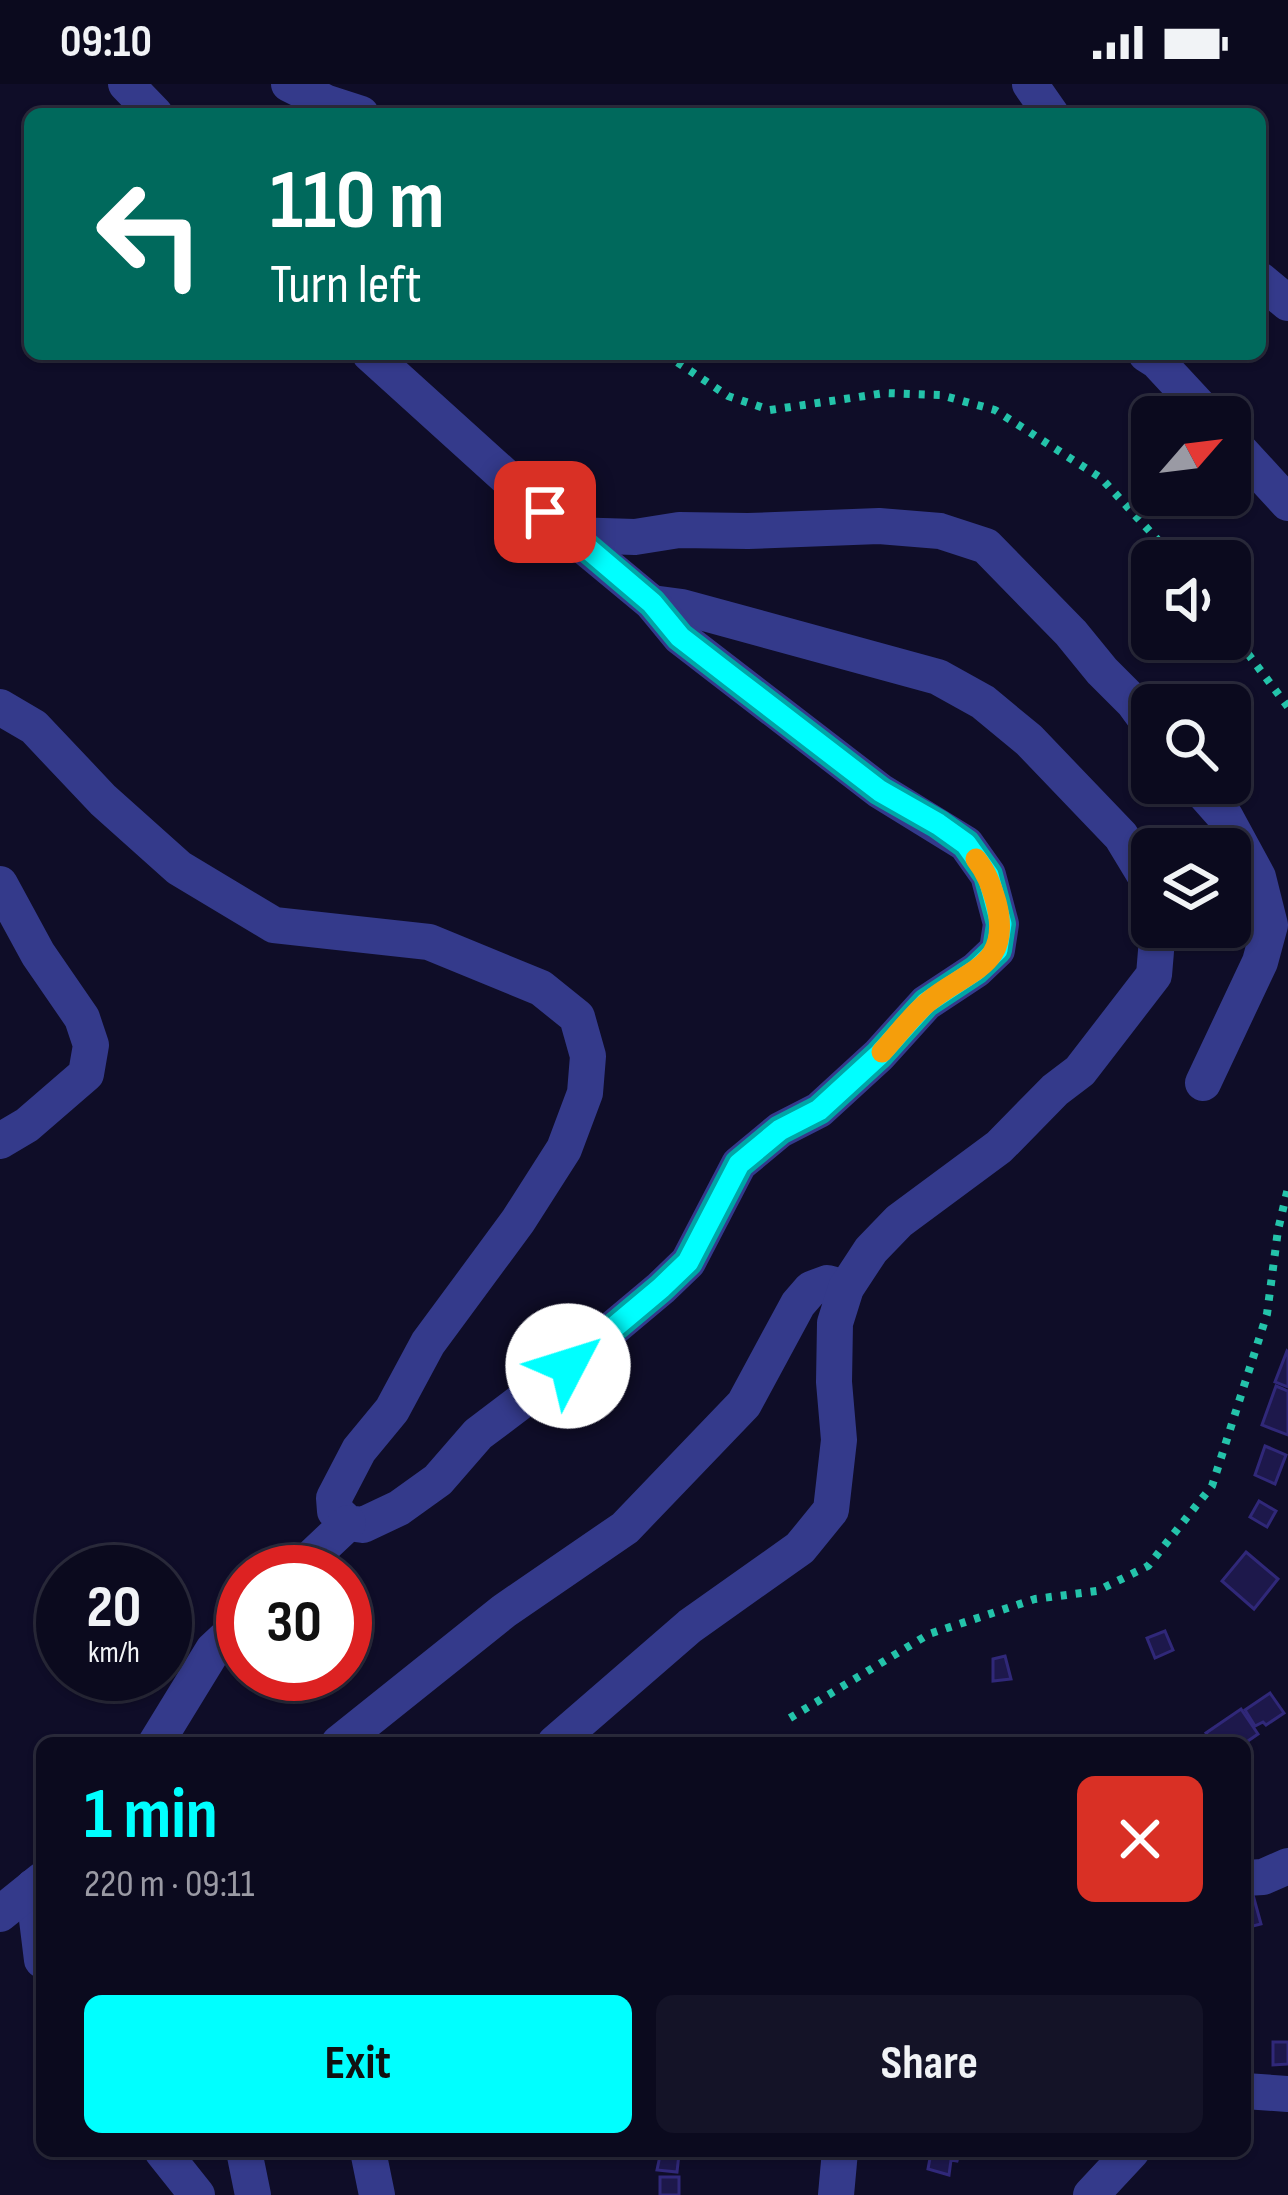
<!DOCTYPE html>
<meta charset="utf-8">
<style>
body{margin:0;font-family:"Sofia Sans Condensed",sans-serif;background:#141327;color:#f1f3f6;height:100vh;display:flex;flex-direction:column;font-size:45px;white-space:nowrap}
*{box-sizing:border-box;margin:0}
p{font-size:39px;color:#9a9aa4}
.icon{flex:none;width:66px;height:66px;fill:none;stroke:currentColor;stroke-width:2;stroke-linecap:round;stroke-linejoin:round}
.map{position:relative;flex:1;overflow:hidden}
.sheet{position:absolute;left:36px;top:1653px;width:1215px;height:420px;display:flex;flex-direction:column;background:#0b0a1e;border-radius:18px;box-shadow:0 3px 9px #0004,0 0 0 3px #2b2b3c}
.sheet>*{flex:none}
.guide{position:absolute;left:24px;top:24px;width:1242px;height:252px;border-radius:18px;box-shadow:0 3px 9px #0004,0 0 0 3px #2b2b3c;background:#00695c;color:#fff;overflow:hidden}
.needle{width:78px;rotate:62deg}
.controls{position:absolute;left:1131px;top:312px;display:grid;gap:24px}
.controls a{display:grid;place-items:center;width:120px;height:120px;border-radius:18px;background:#0b0a1e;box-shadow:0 3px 9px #0004,0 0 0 3px #2b2b3c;font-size:60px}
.speed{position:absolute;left:36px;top:1461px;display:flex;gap:24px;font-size:60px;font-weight:700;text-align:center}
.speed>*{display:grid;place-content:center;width:156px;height:156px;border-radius:50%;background:#0b0a1e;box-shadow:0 3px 9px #0004,0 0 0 3px #2b2b3c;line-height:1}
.speed small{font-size:30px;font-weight:400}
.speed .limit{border:18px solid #d22;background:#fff;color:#111}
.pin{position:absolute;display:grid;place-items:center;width:102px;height:102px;color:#fff;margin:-51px;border-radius:24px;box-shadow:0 6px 18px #0006}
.me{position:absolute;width:132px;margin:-66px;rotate:50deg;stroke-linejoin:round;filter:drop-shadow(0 0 9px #0008)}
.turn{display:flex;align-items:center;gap:42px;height:252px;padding:0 48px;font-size:54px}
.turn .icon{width:156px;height:156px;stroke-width:2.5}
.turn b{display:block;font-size:84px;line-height:102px}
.round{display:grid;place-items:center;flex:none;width:126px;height:126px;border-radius:18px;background:#141327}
.headline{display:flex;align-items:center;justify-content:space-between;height:204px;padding:0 48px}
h1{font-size:72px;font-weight:700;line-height:90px;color:#0ff}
.cta{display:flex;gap:24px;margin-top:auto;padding:24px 48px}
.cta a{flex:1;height:138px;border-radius:18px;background:#0ff;color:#111;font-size:48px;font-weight:700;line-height:138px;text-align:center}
.cta a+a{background:#141327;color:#f1f3f6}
.status{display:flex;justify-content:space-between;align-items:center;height:84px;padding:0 60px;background:#0b0a1e;direction:ltr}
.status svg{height:33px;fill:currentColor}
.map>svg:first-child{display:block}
.building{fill:#1d184b;stroke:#302879;stroke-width:3}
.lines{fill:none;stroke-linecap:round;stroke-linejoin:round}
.path{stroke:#24c3aa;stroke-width:8;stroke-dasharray:6 9;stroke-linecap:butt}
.street{stroke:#343a8b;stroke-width:36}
.route-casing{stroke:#00a6a6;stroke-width:30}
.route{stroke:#0ff;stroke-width:21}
.slow{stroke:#f59e0b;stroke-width:21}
</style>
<div class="status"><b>09:10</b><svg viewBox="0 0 49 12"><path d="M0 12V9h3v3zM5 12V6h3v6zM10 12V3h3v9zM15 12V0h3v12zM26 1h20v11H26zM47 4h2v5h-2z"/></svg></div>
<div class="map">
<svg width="1288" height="2111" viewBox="0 0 1288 2111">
<rect width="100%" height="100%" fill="#0f0d28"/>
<g class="building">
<polygon points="1287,1267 1288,1268 1288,1303 1275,1298"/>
<polygon points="1276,1302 1288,1307 1288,1351 1262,1341"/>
<polygon points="1265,1362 1286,1371 1275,1400 1255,1391"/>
<polygon points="1259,1417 1276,1427 1267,1443 1250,1433"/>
<polygon points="1246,1468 1278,1495 1254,1525 1222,1497"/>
<polygon points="1165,1547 1173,1566 1155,1574 1147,1554"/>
<polygon points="1005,1572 1011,1595 993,1597 993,1575"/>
<polygon points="1270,1609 1284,1629 1266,1641 1263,1638 1255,1642 1245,1626"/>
<polygon points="1241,1625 1258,1650 1245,1659 1213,1659 1206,1649"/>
<polygon points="1250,1800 1261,1840 1245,1844 1245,1801"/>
<polygon points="1273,1958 1288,1958 1288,1980 1273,1981"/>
<polygon points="661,2067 672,2067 672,2071 679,2070 677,2088 657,2086"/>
<polygon points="934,2067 960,2067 957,2077 951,2076 949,2091 928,2085 931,2069"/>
<rect x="660" y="2093" width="19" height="18"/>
</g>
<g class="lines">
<g class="path">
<polyline points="665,270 728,312 770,326 885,309 941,311 995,326 1101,394 1177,477"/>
<polyline points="1230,546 1288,623"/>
<polyline points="790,1634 929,1550 1035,1515 1097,1507 1148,1482 1212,1402 1267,1230 1278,1146 1288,1104"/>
</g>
<g class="street">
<polyline points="126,0 155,30"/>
<polyline points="289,0 327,19 361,30"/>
<polyline points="1030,0 1051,30"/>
<polyline points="1260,196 1288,219"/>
<polyline points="1146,270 1157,277 1209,333"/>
<polyline points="1230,356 1288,419"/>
<polyline points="570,451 635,453 679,446 748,447 879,442 940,447 986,462 1071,549 1102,587 1133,618 1152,644"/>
<polyline points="652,519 682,523 938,593 983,618 1029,656 1121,752 1147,795 1152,815"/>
<polyline points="0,623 34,643 103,716 179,784 274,841 429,858 541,904 577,933 588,972 585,1009 564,1065 518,1137 428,1259 392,1326 359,1366 334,1414 335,1427 348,1439 363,1441 399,1424 438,1396 478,1350 568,1282 661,1204 688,1178 739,1080 780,1046 819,1026 879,971 926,919 976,886 997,866 1001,840 988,791 966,760 880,707 680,553 652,519 570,451 370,270"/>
<polyline points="1195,699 1226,734 1258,793 1270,841 1260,878 1203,999"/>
<polyline points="0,800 38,870 82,934 91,961 86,990 27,1041 0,1057"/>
<polyline points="296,1488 348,1439"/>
<polyline points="156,1659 213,1566 243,1538"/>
<polyline points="339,1659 504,1527 625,1444 744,1320 798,1220 811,1205 827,1199 846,1204"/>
<polyline points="555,1659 690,1542 800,1464 831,1426 839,1356 834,1298 835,1239 846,1204 871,1166 899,1137 999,1063 1055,1006 1080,987 1154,891 1158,843"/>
<polyline points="1245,1794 1263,1793 1288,1782"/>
<polyline points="33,1803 42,1876"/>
<polyline points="0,1830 42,1796"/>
<polyline points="1245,2007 1288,2010"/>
<polyline points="162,2067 197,2111"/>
<polyline points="244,2067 253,2111"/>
<polyline points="368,2067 377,2111"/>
<polyline points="836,2111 840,2067"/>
<polyline points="1091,2111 1132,2067"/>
</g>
</g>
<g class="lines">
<g class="route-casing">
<polyline id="route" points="545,428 652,519 680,553 733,594 880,707 938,740 966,760 988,791 1001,840 997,866 976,886 926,919 879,971 819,1026 780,1046 739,1080 688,1178 661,1204 568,1282"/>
</g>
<use href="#route" class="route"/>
<path class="slow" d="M882,968C897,952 911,932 928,918C968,885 1013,883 996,818C991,801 987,789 976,775"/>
</g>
</svg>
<div class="controls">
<a><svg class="needle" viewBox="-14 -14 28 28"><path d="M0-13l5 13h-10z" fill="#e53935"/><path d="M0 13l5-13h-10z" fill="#9a9aa4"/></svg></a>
<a><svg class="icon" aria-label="sound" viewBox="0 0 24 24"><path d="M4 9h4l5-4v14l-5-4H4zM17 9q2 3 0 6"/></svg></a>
<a><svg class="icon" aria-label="search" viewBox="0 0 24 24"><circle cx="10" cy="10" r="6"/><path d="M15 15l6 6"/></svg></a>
<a><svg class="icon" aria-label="layers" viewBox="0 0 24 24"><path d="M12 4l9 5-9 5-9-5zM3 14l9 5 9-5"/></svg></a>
</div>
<div class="speed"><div>20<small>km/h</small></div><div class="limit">30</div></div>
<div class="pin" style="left:545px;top:428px;background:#d93025"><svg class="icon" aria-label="arrive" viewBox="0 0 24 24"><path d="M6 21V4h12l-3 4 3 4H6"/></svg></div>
<svg class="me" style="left:568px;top:1282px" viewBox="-20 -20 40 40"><circle r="19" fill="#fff"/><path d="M0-13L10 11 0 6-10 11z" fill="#0ff"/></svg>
<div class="guide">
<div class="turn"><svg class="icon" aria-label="left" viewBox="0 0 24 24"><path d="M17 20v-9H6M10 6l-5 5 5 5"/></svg><div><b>110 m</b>Turn left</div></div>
</div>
<section class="sheet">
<div class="headline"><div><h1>1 min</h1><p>220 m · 09:11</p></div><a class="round" style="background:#d93025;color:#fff"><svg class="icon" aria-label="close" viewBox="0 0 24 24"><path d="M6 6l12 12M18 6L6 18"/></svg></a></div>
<div class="cta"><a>Exit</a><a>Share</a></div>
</section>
</div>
